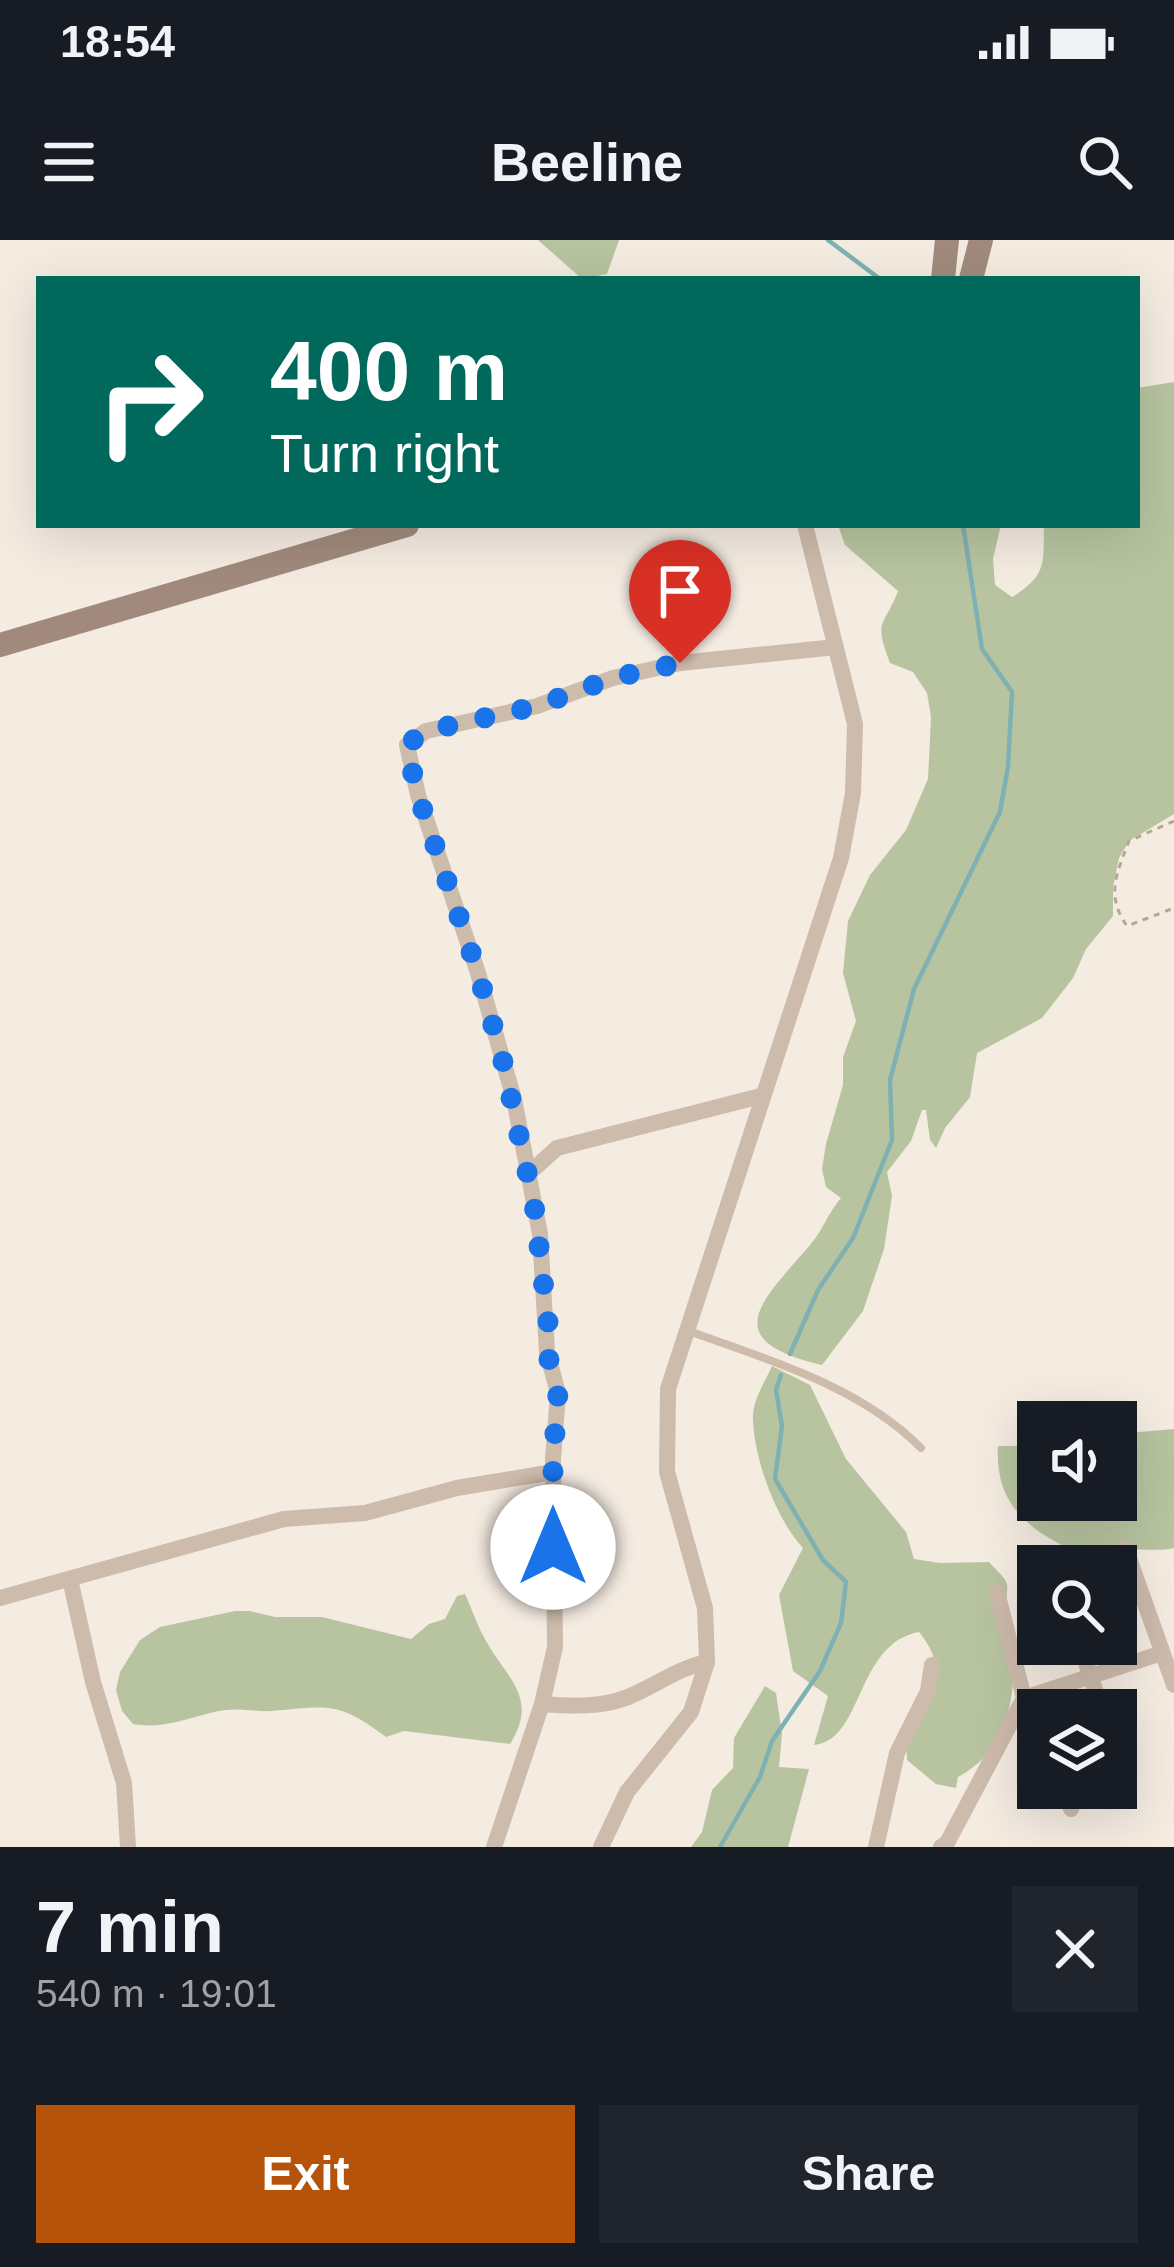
<!DOCTYPE html>
<meta charset="utf-8">
<style>
body{margin:0;font-family:Helvetica,sans-serif;background:#20242c;color:#f1f3f6;height:100vh;display:flex;flex-direction:column;font-size:45px;white-space:nowrap}
*{box-sizing:border-box;margin:0}
p{font-size:39px;color:#9ea1a6}
.icon{flex:none;width:66px;height:66px;fill:none;stroke:currentColor;stroke-width:2;stroke-linecap:round;stroke-linejoin:round}
.map{position:relative;height:1607px;overflow:hidden}
.drawer{display:flex;flex-direction:column;background:#171b24;flex:1}
.drawer>*{flex:none}
.hud{position:absolute;left:36px;top:36px;width:1104px;height:252px;border-radius:0px;box-shadow:0 12px 48px #0002;background:#00695c;color:#fff;overflow:hidden}
.buttons{position:absolute;left:1017px;top:1161px;display:grid;gap:24px}
.buttons a{display:grid;place-items:center;width:120px;height:120px;border-radius:0px;background:#171b24;box-shadow:0 12px 48px #0002;font-size:60px}
.pin{position:absolute;display:grid;place-items:center;width:102px;height:102px;color:#fff;margin:-123px -51px;border-radius:50% 50% 50% 0;rotate:-45deg;box-shadow:0 0 12px #0007}
.pin .icon{rotate:45deg}
.me{position:absolute;width:132px;margin:-66px;rotate:0deg;stroke-linejoin:round;filter:drop-shadow(0 0 9px #0008)}
.turn{display:flex;align-items:center;gap:42px;height:252px;padding:0 36px;font-size:54px}
.turn .icon{width:156px;height:156px;stroke-width:2.5}
.turn b{display:block;font-size:84px;line-height:102px}
.round{display:grid;place-items:center;flex:none;width:126px;height:126px;border-radius:0px;background:#20242c}
.overview{display:flex;align-items:center;justify-content:space-between;height:204px;padding:0 36px}
h1{font-size:72px;font-weight:800;line-height:90px}
.cta{display:flex;gap:24px;margin-top:auto;padding:24px 36px}
.cta a{flex:1;height:138px;border-radius:0px;background:#b45309;color:#fff;font-size:48px;font-weight:800;line-height:138px;text-align:center}
.cta a+a{background:#20242c;color:#f1f3f6}
.status{display:flex;justify-content:space-between;align-items:center;height:84px;padding:0 60px;background:#171b24;direction:ltr}
.status svg{height:33px;fill:currentColor}
header{display:flex;justify-content:space-between;align-items:center;height:156px;padding:0 36px;background:#171b24;font-size:54px;font-weight:800}
.map>svg:first-child{display:block}
.green{fill:#b8c4a0}
.lines{fill:none;stroke-linecap:round;stroke-linejoin:round}
.stream{stroke:#7fb0b2;stroke-width:4.5}
.path{stroke:#b9a596;stroke-width:3;stroke-dasharray:6 6;stroke-linecap:butt}
.lane{stroke:#cdbbac;stroke-width:8}
.street{stroke:#cdbbac;stroke-width:16}
.secondary{stroke:#a18a7d;stroke-width:24}
.route{stroke:#1a73e8;stroke-width:21;stroke-dasharray:0 37.8}
</style>
<div class="status"><b>18:54</b><svg viewBox="0 0 49 12"><path d="M0 12V9h3v3zM5 12V6h3v6zM10 12V3h3v9zM15 12V0h3v12zM26 1h20v11H26zM47 4h2v5h-2z"/></svg></div>
<header><svg class="icon" aria-label="menu" viewBox="0 0 24 24"><path d="M4 6h16M4 12h16M4 18h16"/></svg>Beeline<svg class="icon" aria-label="search" viewBox="0 0 24 24"><circle cx="10" cy="10" r="6"/><path d="M15 15l6 6"/></svg></header>
<div class="map">
<svg width="1174" height="1607" viewBox="0 0 1174 1607">
<rect width="100%" height="100%" fill="#f4ebe1"/>
<g class="green">
<polygon points="538,0 619,0 607,34 582,39"/>
<path d="M1174,142V574L1129,601L1119,618L1113,647V676L1086,709L1073,738L1042,778L977,813L970,857L945,888L936,908L930,900L926,870H922L911,901L887,932L892,956L884,1009L863,1071L822,1125C717,1100 760,1063 810,1005C823,990 828,973 841,958L826,947L822,929L826,904L843,845V817L856,781L843,733L848,681L870,635L906,590L928,539L931,477L927,453L913,432L890,423C873,378 884,388 898,351L845,305L838,285H1001L993,319L995,345L1012,357C1048,335 1043,323 1044,285H1137V148Z"/>
<path d="M772,1126L810,1145L846,1219L906,1292L914,1319L940,1323L989,1322C994,1328 1005,1337 1007,1344C1008,1349 1006,1355 1007,1361C1017,1422 1024,1502 958,1537L956,1548L936,1544L907,1520C903,1467 964,1447 919,1392C855,1404 864,1500 814,1505L828,1456L793,1431L779,1355L803,1308C776,1279 754,1219 753,1179C752,1161 765,1142 772,1126Z"/>
<path d="M1174,1189V1308C1157,1312 1143,1308 1127,1310C1111,1312 1101,1324 1082,1318C1074,1316 1066,1307 1058,1303C1018,1282 995,1254 998,1206H1038V1260H1116V1194Z"/>
<path d="M465,1354C472,1369 477,1385 485,1399C505,1437 540,1457 510,1504L404,1491L386,1497C338,1461 329,1466 272,1471C257,1472 241,1468 225,1470C193,1475 167,1490 133,1484L122,1471L116,1450L120,1432L140,1400L160,1387L235,1371H250L275,1377H322L411,1399L429,1384L445,1379L457,1356Z"/>
<polygon points="765,1446 776,1453 782,1494 779,1527 809,1529 788,1607 691,1607 702,1592 712,1550 733,1528 734,1498"/>
</g>
<g class="lines">
<g class="stream">
<polyline points="828,0 880,39"/>
<polyline points="790,1114 818,1050 853,998 892,900 890,840 914,749 1000,572 1008,527 1012,452 982,409 963,285"/>
<polyline points="720,1607 760,1537 772,1501 820,1431 841,1383 846,1342 823,1320 775,1239 782,1186 776,1150 781,1135"/>
</g>
<path class="path" d="M1174,581L1129,601C1117,633 1105,655 1127,686L1174,668"/>
<path class="lane" d="M686,1090C766,1119 860,1146 921,1208"/>
<g class="street">
<polyline points="529,933 557,908 761,856"/>
<polyline points="1125,1307 1174,1445"/>
<polyline points="70,1339 93,1442 124,1543 128,1607"/>
<polyline points="0,1358 284,1279 365,1273 457,1248 553,1232"/>
<polyline points="1083,1414 1102,1470"/>
<path d="M542,1464C570,1466 601,1468 628,1457C655,1446 678,1428 707,1422"/>
<polyline points="1038,1481 1024,1458 1162,1413"/>
<polyline points="1116,1513 1127,1545"/>
<polyline points="1063,1548 1071,1569"/>
<polyline points="494,1607 542,1464 555,1407 553,1219 558,1153 547,1112 540,994 514,859 478,733 418,555 407,505 426,491 537,466 613,438 680,423 836,407"/>
<polyline points="601,1607 627,1552 691,1472 707,1422 705,1368 667,1232 668,1149 841,618 853,553 855,484 805,285"/>
<polyline points="876,1607 897,1513 928,1451 932,1425"/>
<polyline points="941,1607 947,1603 1024,1458 997,1352"/>
</g>
<g class="secondary">
<polyline points="943,39 947,0"/>
<polyline points="971,39 981,0"/>
<polyline points="0,405 407,285"/>
</g>
</g>
<g class="lines">
<polyline class="route" points="553,1307 553,1219 558,1153 547,1112 548,1082 534,964 502,817 478,733 418,555 406,505 426,491 537,466 613,438 680,423"/>
</g>
</svg>
<div class="buttons">
<a><svg class="icon" aria-label="sound" viewBox="0 0 24 24"><path d="M4 9h4l5-4v14l-5-4H4zM17 9q2 3 0 6"/></svg></a>
<a><svg class="icon" aria-label="search" viewBox="0 0 24 24"><circle cx="10" cy="10" r="6"/><path d="M15 15l6 6"/></svg></a>
<a><svg class="icon" aria-label="layers" viewBox="0 0 24 24"><path d="M12 4l9 5-9 5-9-5zM3 14l9 5 9-5"/></svg></a>
</div>
<div class="pin" style="left:680px;top:423px;background:#d93025"><svg class="icon" aria-label="arrive" viewBox="0 0 24 24"><path d="M6 21V4h12l-3 4 3 4H6"/></svg></div>
<svg class="me" style="left:553px;top:1307px" viewBox="-20 -20 40 40"><circle r="19" fill="#fff"/><path d="M0-13L10 11 0 6-10 11z" fill="#1a73e8"/></svg>
<div class="hud">
<div class="turn"><svg class="icon" aria-label="right" viewBox="0 0 24 24"><path d="M7 20v-9h11M14 6l5 5-5 5"/></svg><div><b>400 m</b>Turn right</div></div>
</div>
</div>
<section class="drawer">
<div class="overview"><div><h1>7 min</h1><p>540 m · 19:01</p></div><a class="round"><svg class="icon" aria-label="close" viewBox="0 0 24 24"><path d="M6 6l12 12M18 6L6 18"/></svg></a></div>
<div class="cta"><a>Exit</a><a>Share</a></div>
</section>
